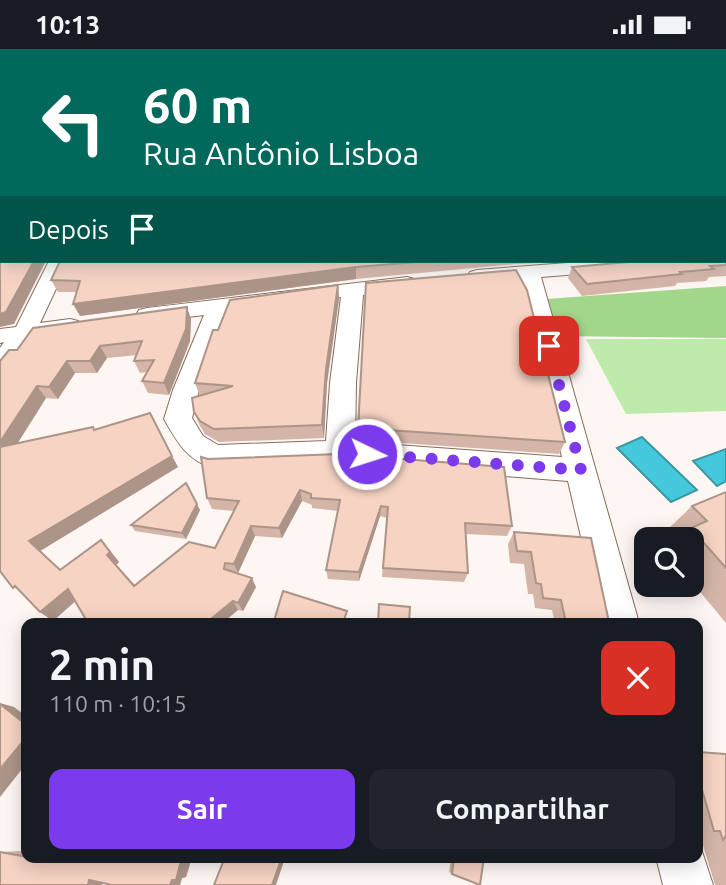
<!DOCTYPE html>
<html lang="pt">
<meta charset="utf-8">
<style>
body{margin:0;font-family:Ubuntu,sans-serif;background:#20242c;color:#f1f3f6;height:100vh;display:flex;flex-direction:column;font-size:26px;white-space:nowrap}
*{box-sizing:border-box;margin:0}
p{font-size:23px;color:#9ea1a6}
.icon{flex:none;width:38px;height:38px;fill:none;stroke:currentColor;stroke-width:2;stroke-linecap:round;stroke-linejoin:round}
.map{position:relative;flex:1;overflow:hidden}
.panel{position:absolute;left:21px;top:569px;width:682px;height:245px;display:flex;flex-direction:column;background:#171b24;border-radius:14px;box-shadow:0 4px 18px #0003}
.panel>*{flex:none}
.top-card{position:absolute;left:0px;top:0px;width:726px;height:214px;box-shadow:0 4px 18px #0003;background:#00695c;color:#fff;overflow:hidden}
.tools{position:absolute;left:634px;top:478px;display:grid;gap:14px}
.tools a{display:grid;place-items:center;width:70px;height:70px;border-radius:14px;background:#171b24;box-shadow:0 4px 18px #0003;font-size:35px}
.pin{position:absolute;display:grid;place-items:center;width:60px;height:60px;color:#fff;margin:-30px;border-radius:14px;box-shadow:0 4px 10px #0006}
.me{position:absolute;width:77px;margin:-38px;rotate:94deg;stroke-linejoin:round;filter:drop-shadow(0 0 5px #0008)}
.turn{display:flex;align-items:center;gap:24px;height:147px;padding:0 28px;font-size:32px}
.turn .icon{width:91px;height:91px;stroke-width:2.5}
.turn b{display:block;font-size:49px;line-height:60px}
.then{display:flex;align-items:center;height:66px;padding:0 28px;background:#0003;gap:14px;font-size:26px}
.round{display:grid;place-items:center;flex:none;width:74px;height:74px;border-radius:14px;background:#20242c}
.overview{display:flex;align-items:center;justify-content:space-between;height:119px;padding:0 28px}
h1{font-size:42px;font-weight:600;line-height:52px}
.action{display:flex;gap:14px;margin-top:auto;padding:14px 28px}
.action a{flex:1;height:80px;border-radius:14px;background:#7c3aed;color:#fff;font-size:28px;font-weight:600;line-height:80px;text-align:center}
.action a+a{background:#20242c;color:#f1f3f6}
.status{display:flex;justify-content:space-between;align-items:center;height:49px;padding:0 35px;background:#171b24;direction:ltr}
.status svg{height:19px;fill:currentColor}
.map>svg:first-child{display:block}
.green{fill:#beeaac}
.forest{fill:#a1d68b}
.water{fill:#43c9db;stroke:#3d97a2;stroke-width:2}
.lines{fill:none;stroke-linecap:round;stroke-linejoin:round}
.minor-casing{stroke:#896b5b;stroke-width:2}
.minor{fill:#fff;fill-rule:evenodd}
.wall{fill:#d4b5a8}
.shaded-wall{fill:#ac9488}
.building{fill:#f6d3c3;stroke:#ac9488;stroke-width:2}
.route{stroke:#7c3aed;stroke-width:12;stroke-dasharray:0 21.6}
</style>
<div class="status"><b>10:13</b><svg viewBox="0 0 49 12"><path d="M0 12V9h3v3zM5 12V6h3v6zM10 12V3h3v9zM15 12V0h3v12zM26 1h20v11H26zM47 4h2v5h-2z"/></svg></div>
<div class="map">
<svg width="726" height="836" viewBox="0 0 726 836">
<rect width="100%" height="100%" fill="#fdf6f2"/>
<polygon class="green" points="586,290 726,290 726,362 626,365"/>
<polygon class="forest" points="726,237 726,289 555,287 546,250"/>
<g class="water">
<polygon points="642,388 697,441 671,453 617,399"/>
<polygon points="726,400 726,432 717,437 693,412"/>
</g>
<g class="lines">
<g class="minor-casing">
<g id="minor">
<polygon points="49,212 69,212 40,274 70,270 78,272 81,277 78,282 32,289 9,321 0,323 0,299 4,293 0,294 0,280 16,278"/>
<path d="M594,212H675L665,218L541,228L639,574H601L568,432L340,414L213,419C187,411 177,393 164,370L173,341L204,266L147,273L139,271L136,266L139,261L147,259C234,249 321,238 407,228L414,230L417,234L414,238L363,246L356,334L355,393L562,408L521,229L470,231L467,227L470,223L477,221ZM341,248L330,334L326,392L218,396L203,387L192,369L199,341L226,263Z"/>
<polygon points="698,790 713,836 663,836 656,808 698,808"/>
</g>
</g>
<use href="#minor" class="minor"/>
</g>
<g class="wall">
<polygon points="726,117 726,227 709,228 706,232 677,234 675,237 582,247 568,229 572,218 724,212"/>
<polygon points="0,182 2,182 2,208 0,207"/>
<polygon points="60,212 579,212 515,215 356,230 80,267 77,243 58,243 51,231"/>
<polygon points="338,236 339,250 327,334 324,389 219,393 205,385 200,377 194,363 200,347 195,334 218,281"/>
<polygon points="191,270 190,292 169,346 148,344 142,332 147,323 140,324 134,312 137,306 107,309 97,324 75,324 58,350 46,349 17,395 93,378 95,381 178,418 40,502 61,521 110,501 119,513 116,516 135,536 215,499 234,462 212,460 207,449 208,410 512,477 507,487 466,485 468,524 464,533 382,528 387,469 380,467 359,532 328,530 326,521 338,462 312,459 312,456 302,452 282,489 255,487 238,524 235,524 256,538 243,562 238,561 222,574 88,574 75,552 53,572 40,563 0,522 17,301"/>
<polygon points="358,379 565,393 559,405 358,391"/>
<polygon points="726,443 726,574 691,532 691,490 677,490 668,480 692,457"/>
<polygon points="200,461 186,490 135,482 131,476"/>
<polygon points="514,483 609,573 608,574 555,574 552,561 535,559 533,545 528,545 524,515 510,514 508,495"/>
<polygon points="698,703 726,705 726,836 715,836 701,790 698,790"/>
<polygon points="19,802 26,803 26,808 192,808 186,828 182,829 180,836 112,836 0,803"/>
<polygon points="451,808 484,808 452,825 449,823"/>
</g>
<g class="shaded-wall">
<polygon points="34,212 46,212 14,275 0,278 0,265"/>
<polygon points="356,218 356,230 80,267 73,255"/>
<polygon points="338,236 339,250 327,334 324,389 322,376 326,320"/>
<polygon points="187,258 191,270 190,292 169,346 164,334"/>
<polygon points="100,297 107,309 97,324 90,312"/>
<polygon points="67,312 75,324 58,350 49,338"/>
<polygon points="37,337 46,349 7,411 0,404 0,393"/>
<polygon points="172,407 178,418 40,502 71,531 29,492"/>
<polygon points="300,441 302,452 282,489 279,479"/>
<polygon points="197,455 200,461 186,490 182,484"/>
<polygon points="381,457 380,467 359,532 359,523"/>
<polygon points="251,477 255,487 238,524 234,515"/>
<polygon points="101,491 119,513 116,516 107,506"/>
<polygon points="252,529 256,538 243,562 238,554"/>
<polygon points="68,540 79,549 53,572 40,563"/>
<polygon points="233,552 238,561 222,574 206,574"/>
<polygon points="0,654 14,658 26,667 26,679 0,655"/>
<polygon points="26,689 26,715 0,748 0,720"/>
<polygon points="182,808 192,808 186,828 182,829 180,836 170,836"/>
<polygon points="275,808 285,809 276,836 272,836"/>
<polygon points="105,828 102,836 88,836 89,831"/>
</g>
<g class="building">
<rect x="0" y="117" width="2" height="17"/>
<polygon points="724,117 726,117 726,216 710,217 714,220 680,223 682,225 587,235 572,218 640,212 724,212"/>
<rect x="0" y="182" width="2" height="16"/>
<polygon points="2,210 2,212 34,212 6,263 0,265 0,211"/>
<polygon points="60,212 429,212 356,218 73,255 80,232 51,231"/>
<polygon points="516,221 527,241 565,393 358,379 366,234"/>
<polygon points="338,236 326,320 322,376 214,380 200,372 194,363 192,349 233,337 195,334 213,281 218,281 230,251"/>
<polygon points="187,258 186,280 164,334 142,332 154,311 134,312 142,292 100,297 90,312 67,312 49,338 37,337 0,393 0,312 9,301 17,301 33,279"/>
<polygon points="150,364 172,407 29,492 60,521 101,491 110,503 107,506 134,537 189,493 215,499 239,452 207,449 201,408 208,410 339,405 504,418 512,477 465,474 468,524 383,519 388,458 381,457 359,523 326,521 340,451 311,449 311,445 300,441 279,479 251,477 234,515 225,514 224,520 252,529 238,554 233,552 206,574 88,574 68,540 40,563 15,537 13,539 0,522 0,398 93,378 94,381"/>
<polygon points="186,434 197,455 182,484 131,476"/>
<polygon points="726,443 726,519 691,479 707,472 692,457"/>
<polygon points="514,483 591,489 609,573 591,571 591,574 566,574 561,551 543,549 541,535 536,534 531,503 517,502"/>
<polygon points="283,542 347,562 343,574 286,574 274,572"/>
<polygon points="379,555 410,558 409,574 378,574"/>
<polygon points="0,655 24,674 22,676 26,679 26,689 0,720"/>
<polygon points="698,703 726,705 726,789 725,788 723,791 720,782 714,782 698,727"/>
<polygon points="0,803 44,811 45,808 182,808 176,831 172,831 170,836 112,836 89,831 88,836 0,836"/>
<polygon points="225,808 275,808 281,811 272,836 214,836"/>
<polygon points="454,808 484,808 480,836 452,825"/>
</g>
<linearGradient id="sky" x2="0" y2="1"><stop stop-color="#66bce3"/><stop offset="0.5" stop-color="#fefbf9"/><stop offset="1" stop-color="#fefbf9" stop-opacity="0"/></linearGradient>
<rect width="726" height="234" fill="url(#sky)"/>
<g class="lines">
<polyline class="route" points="367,405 581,421 549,297"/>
</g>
</svg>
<div class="tools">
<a><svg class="icon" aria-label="search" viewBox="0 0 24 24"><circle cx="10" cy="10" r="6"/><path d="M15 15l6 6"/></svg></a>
</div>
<div class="pin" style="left:549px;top:297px;background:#d93025"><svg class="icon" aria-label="arrive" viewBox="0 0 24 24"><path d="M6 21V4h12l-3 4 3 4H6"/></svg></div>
<svg class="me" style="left:367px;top:405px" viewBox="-20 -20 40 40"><circle r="17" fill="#7c3aed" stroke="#fff" stroke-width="3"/><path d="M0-11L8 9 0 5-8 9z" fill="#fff"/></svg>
<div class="top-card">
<div class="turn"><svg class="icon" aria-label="left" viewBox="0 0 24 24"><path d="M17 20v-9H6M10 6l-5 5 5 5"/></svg><div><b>60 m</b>Rua Antônio Lisboa</div></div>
<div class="then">Depois<svg class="icon" aria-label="arrive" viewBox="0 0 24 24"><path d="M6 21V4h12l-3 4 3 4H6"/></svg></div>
</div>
<section class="panel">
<div class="overview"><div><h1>2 min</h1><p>110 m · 10:15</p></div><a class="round" style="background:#d93025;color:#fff"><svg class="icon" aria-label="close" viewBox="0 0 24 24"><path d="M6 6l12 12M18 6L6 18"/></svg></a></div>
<div class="action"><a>Sair</a><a>Compartilhar</a></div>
</section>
</div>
